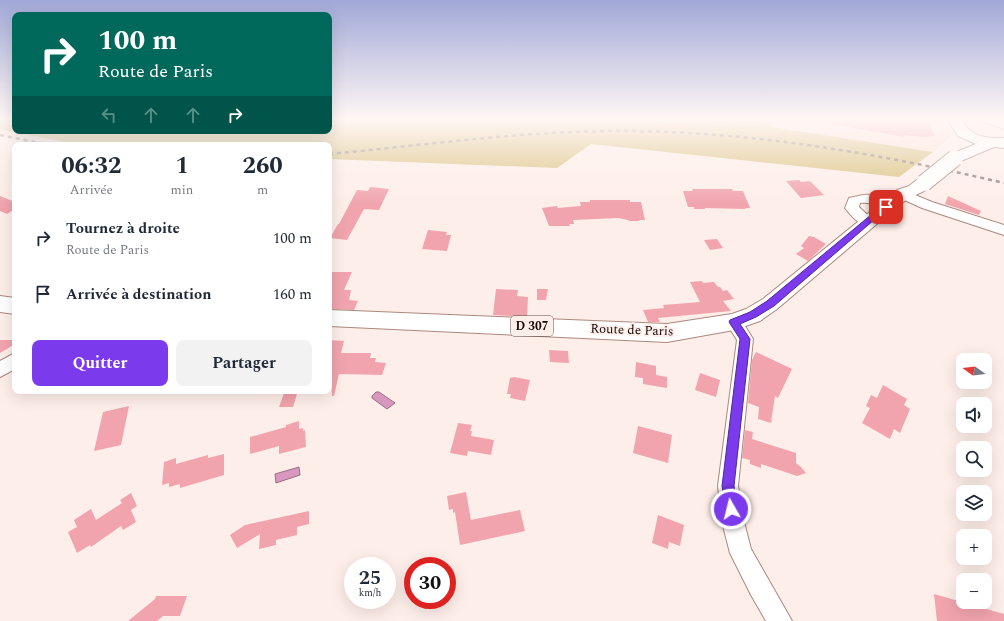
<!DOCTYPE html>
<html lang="fr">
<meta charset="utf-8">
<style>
body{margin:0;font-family:Spectral,serif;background:#f2f2f3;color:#1f2937;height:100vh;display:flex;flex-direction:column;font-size:15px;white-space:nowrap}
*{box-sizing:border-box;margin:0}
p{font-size:13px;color:#747a83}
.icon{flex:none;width:22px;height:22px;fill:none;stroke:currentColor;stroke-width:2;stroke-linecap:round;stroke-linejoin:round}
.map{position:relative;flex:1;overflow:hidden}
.side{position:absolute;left:12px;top:142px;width:320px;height:252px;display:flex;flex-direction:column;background:#fff;border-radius:8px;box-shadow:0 4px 16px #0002}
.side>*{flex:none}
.banner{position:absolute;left:12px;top:12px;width:320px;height:122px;border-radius:8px;box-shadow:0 4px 16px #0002;background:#00695c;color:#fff;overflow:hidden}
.needle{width:26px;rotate:285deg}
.tools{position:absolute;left:956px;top:353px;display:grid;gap:8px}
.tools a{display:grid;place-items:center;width:36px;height:36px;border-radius:8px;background:#fff;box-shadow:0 4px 16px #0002;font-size:20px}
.speed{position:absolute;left:344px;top:557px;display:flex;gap:8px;font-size:20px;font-weight:700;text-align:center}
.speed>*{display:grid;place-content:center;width:52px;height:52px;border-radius:50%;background:#fff;box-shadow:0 4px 16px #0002;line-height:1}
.speed small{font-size:10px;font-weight:400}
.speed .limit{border:6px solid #d22;background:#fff;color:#111}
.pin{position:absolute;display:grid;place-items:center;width:34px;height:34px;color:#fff;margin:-17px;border-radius:8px;box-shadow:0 2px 6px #0006}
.me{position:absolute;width:44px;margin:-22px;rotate:352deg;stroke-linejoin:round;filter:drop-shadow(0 0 3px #0008)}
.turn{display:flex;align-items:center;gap:14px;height:84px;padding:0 20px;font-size:18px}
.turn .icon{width:52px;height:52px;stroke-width:2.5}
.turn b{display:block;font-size:28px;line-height:34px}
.lanes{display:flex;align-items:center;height:38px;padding:0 20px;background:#0003;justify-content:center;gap:20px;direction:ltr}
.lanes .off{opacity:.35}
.eta{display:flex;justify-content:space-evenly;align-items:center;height:68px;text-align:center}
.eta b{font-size:24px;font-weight:700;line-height:28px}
.button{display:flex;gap:8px;margin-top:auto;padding:8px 20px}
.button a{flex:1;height:46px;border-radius:8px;background:#7c3aed;color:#fff;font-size:16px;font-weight:700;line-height:46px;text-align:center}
.button a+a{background:#f2f2f3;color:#1f2937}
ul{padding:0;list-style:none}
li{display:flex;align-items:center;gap:12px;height:56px;padding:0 20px}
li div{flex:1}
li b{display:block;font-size:15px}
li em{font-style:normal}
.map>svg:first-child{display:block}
.built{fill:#fee1d8}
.green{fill:#dac382}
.forest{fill:#d8c07c}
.water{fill:#d897be;stroke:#9d6c86}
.building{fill:#f1a4ae}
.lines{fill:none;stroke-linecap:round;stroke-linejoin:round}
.minor-casing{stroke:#ac887d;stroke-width:2}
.major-casing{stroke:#ac887d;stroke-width:2}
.minor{fill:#fff;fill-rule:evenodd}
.major{fill:#fff;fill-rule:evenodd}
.rail{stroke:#8a7c78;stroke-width:2.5;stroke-dasharray:4 4;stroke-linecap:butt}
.major-bridge-casing{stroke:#ac887d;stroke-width:18;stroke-linecap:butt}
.major-bridge{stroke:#fff;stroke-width:16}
.route{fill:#7c3aed;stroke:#51269a}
.labels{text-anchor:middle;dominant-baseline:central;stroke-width:4;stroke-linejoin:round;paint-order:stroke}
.shield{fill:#feeee9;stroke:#5a4d49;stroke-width:1}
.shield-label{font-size:12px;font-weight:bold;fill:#140805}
.street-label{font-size:13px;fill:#140805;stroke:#feeee9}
</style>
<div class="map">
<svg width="1004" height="621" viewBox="0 0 1004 621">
<rect width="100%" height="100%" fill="#feeee9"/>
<polygon class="built" points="782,118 941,118 944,119 945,124 950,132 949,138 933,152 771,127"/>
<polygon class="green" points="593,118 782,118 771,127"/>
<polygon class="forest" points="0,118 15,118 15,131 329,131 329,118 593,118 771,127 933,152 899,177 591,144 557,168 329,159 329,145 99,145 64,142 0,129"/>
<g class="water">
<polygon points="376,392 379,392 395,403 387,409 372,398 372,396"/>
<polygon points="299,467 300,475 276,483 275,474"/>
</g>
<g class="building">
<polygon points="829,118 926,118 935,136 923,137 904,135 904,137 828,123"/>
<polygon points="799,180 801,182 810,181 824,195 801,198 786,181"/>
<polygon points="370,187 389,189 379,210 364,209 347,240 330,238 338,224 339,224 357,190 368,191"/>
<polygon points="692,189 732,189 733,191 743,191 750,208 745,208 746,209 705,208 705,209 694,209 694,207 688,207 683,191 693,191"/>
<polygon points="0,196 15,202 15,209 7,214 0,211"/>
<polygon points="948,196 981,211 979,215 945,204"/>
<polygon points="590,200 630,200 630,202 641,202 645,220 639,220 640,221 629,221 628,220 618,218 573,220 574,224 569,224 570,226 549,226 542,208 557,206 558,208 581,206 580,202 590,202"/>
<polygon points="428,230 447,232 446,235 451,235 447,251 422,249"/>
<polygon points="809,236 814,237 826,244 808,261 796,254 804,248 801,246"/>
<polygon points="717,239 723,248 710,250 704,240"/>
<polygon points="329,272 352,272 344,290 351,290 349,300 358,301 354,310 329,309"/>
<polygon points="702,281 703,283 714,282 718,287 720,287 723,291 727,290 734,299 723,301 731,311 658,318 660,322 648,322 643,310 664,308 663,305 700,302 690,282"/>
<polygon points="496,289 518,290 517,296 528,297 527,317 493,315"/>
<polygon points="537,289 548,289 546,300 537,300"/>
<polygon points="0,340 15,340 15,344 0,353"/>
<polygon points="329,340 344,341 341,353 371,353 370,358 376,358 375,362 386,363 382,375 339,374 334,396 332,396"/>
<polygon points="549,350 568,351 569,363 550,362"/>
<polygon points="756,352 792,369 778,398 775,396 771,423 758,419 759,407 748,403 752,360"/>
<polygon points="636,362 656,366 656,375 667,377 667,388 643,384 643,378 635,377"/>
<polygon points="700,373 720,380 716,397 695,390"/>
<polygon points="514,377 530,380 525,401 510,398 511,394 507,394 510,378"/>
<polygon points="883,385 907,399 904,405 910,409 900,433 894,429 890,439 862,423 870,408 866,406 871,395 877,398"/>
<polygon points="284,393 297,394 293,407 279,407"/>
<polygon points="129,406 121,445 94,451 103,412"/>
<polygon points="299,421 299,429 303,428 303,431 305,430 306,447 279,454 279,446 250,454 250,437 286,427 286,425"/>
<polygon points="458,423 472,425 470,431 472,431 471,436 494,440 491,455 468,451 467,456 450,453"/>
<polygon points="638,426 672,435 668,463 633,453"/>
<polygon points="745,430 753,432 752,439 796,453 796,463 801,467 806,473 797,476 761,464 761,468 750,464 750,460 742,458"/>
<polygon points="224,454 224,475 180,488 180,484 169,487 169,483 162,485 164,462 176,458 176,464 208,455 208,458"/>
<polygon points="466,492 471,520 520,510 525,531 460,545 455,512 453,513 453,509 449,510 447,496"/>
<polygon points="131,493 137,506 131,510 136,522 123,530 121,526 91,547 90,545 77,553 68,532 77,527 74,520 91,509 96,520 122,503 120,500"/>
<polygon points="309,511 309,524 297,527 297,535 276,540 276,545 259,549 260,534 237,548 230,535 245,525"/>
<polygon points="658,515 684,525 680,546 669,542 668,549 652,543"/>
<polygon points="934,594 1004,614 1004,621 937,621"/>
<polygon points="156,596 187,596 180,616 163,616 157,621 128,621 155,599"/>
</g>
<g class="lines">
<g class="minor-casing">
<g id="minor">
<polygon points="903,190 932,202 1004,225 1004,235 922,208 898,197 896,194 898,191"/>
<path d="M863,195C872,194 890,195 896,204L894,207C883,210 873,201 860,203L859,207L875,222L873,225C861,228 852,217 845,208L849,198Z"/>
<polygon points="734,316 740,318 753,339 738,486 744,522 751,549 792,621 766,621 751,595 730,553 722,522 718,486 737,340 726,322 728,318"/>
<polygon points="15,353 15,369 0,377 0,361"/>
</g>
</g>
<g class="major-casing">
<g id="major">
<path d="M951,118H966L963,122C971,137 990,139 1004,138V148L994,147L961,161L955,163L949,161L947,158L949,155L976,144L958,136L949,122Z"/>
<polygon points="980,118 1000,118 1004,120 1004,129 982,121"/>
<path d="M924,178L930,179L932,183C926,193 917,193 908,199C902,202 897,207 892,211L777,309L760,321L734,330L667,342L329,326V310L667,324L732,314L746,309L763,299L897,190L909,186L918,179Z"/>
<polygon points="0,296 15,298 15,314 0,312"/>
</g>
</g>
<use href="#minor" class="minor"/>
<use href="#major" class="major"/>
<g class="rail">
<polyline points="0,135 50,145"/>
<path d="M329,154C425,145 522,131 619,131C749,131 877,153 1004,183"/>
</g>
<g class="major-bridge-casing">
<polyline id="major-bridge" points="924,183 955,158"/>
</g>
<use href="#major-bridge" class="major-bridge"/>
</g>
<linearGradient id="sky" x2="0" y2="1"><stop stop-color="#a1a8d7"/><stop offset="0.58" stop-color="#fff7f5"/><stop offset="1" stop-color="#fff7f5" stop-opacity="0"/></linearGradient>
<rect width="1004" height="205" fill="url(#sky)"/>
<polygon class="route" points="883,205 886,205 889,207 774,306 756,317 740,324 750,339 734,486 737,509 735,513 731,515 727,513 722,486 740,339 729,322 730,320 750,312 767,301"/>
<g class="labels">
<rect class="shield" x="511" y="316" width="42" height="20" rx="3"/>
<g class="shield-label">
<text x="532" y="326">D 307</text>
</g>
<g class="street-label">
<text transform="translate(632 330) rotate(2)">Route de Paris</text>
</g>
</g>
</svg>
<div class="tools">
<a><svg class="needle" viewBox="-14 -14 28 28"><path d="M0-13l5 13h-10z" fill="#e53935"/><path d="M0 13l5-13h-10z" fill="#747a83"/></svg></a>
<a><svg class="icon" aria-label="sound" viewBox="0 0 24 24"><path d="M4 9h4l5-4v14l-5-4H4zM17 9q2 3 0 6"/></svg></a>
<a><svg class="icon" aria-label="search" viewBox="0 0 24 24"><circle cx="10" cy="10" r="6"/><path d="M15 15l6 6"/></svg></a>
<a><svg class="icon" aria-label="layers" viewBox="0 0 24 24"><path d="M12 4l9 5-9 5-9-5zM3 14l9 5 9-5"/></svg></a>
<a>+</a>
<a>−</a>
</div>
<div class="speed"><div>25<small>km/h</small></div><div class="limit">30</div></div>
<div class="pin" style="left:886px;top:207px;background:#d93025"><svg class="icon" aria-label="arrive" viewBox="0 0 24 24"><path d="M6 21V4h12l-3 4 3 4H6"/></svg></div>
<svg class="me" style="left:731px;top:509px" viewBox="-20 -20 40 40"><circle r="17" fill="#7c3aed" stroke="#fff" stroke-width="3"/><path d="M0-11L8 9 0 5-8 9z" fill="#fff"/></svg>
<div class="banner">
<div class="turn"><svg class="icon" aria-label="right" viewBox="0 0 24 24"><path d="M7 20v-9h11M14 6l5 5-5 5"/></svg><div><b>100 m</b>Route de Paris</div></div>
<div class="lanes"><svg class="icon off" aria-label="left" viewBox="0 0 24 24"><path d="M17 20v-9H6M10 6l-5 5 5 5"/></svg><svg class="icon off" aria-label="ahead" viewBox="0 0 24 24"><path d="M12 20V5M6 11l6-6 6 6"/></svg><svg class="icon off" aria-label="ahead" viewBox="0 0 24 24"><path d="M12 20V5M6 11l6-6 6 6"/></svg><svg class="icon" aria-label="right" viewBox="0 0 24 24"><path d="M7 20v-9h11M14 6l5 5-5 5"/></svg></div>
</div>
<section class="side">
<div class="eta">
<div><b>06:32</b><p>Arrivée</p></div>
<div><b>1</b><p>min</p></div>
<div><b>260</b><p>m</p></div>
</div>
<ul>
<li><svg class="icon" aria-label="right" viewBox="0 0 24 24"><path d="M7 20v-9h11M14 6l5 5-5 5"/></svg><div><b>Tournez à droite</b><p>Route de Paris</p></div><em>100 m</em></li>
<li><svg class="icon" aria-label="arrive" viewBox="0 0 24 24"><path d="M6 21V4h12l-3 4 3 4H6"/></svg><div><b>Arrivée à destination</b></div><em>160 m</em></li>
</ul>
<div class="button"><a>Quitter</a><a>Partager</a></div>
</section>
</div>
